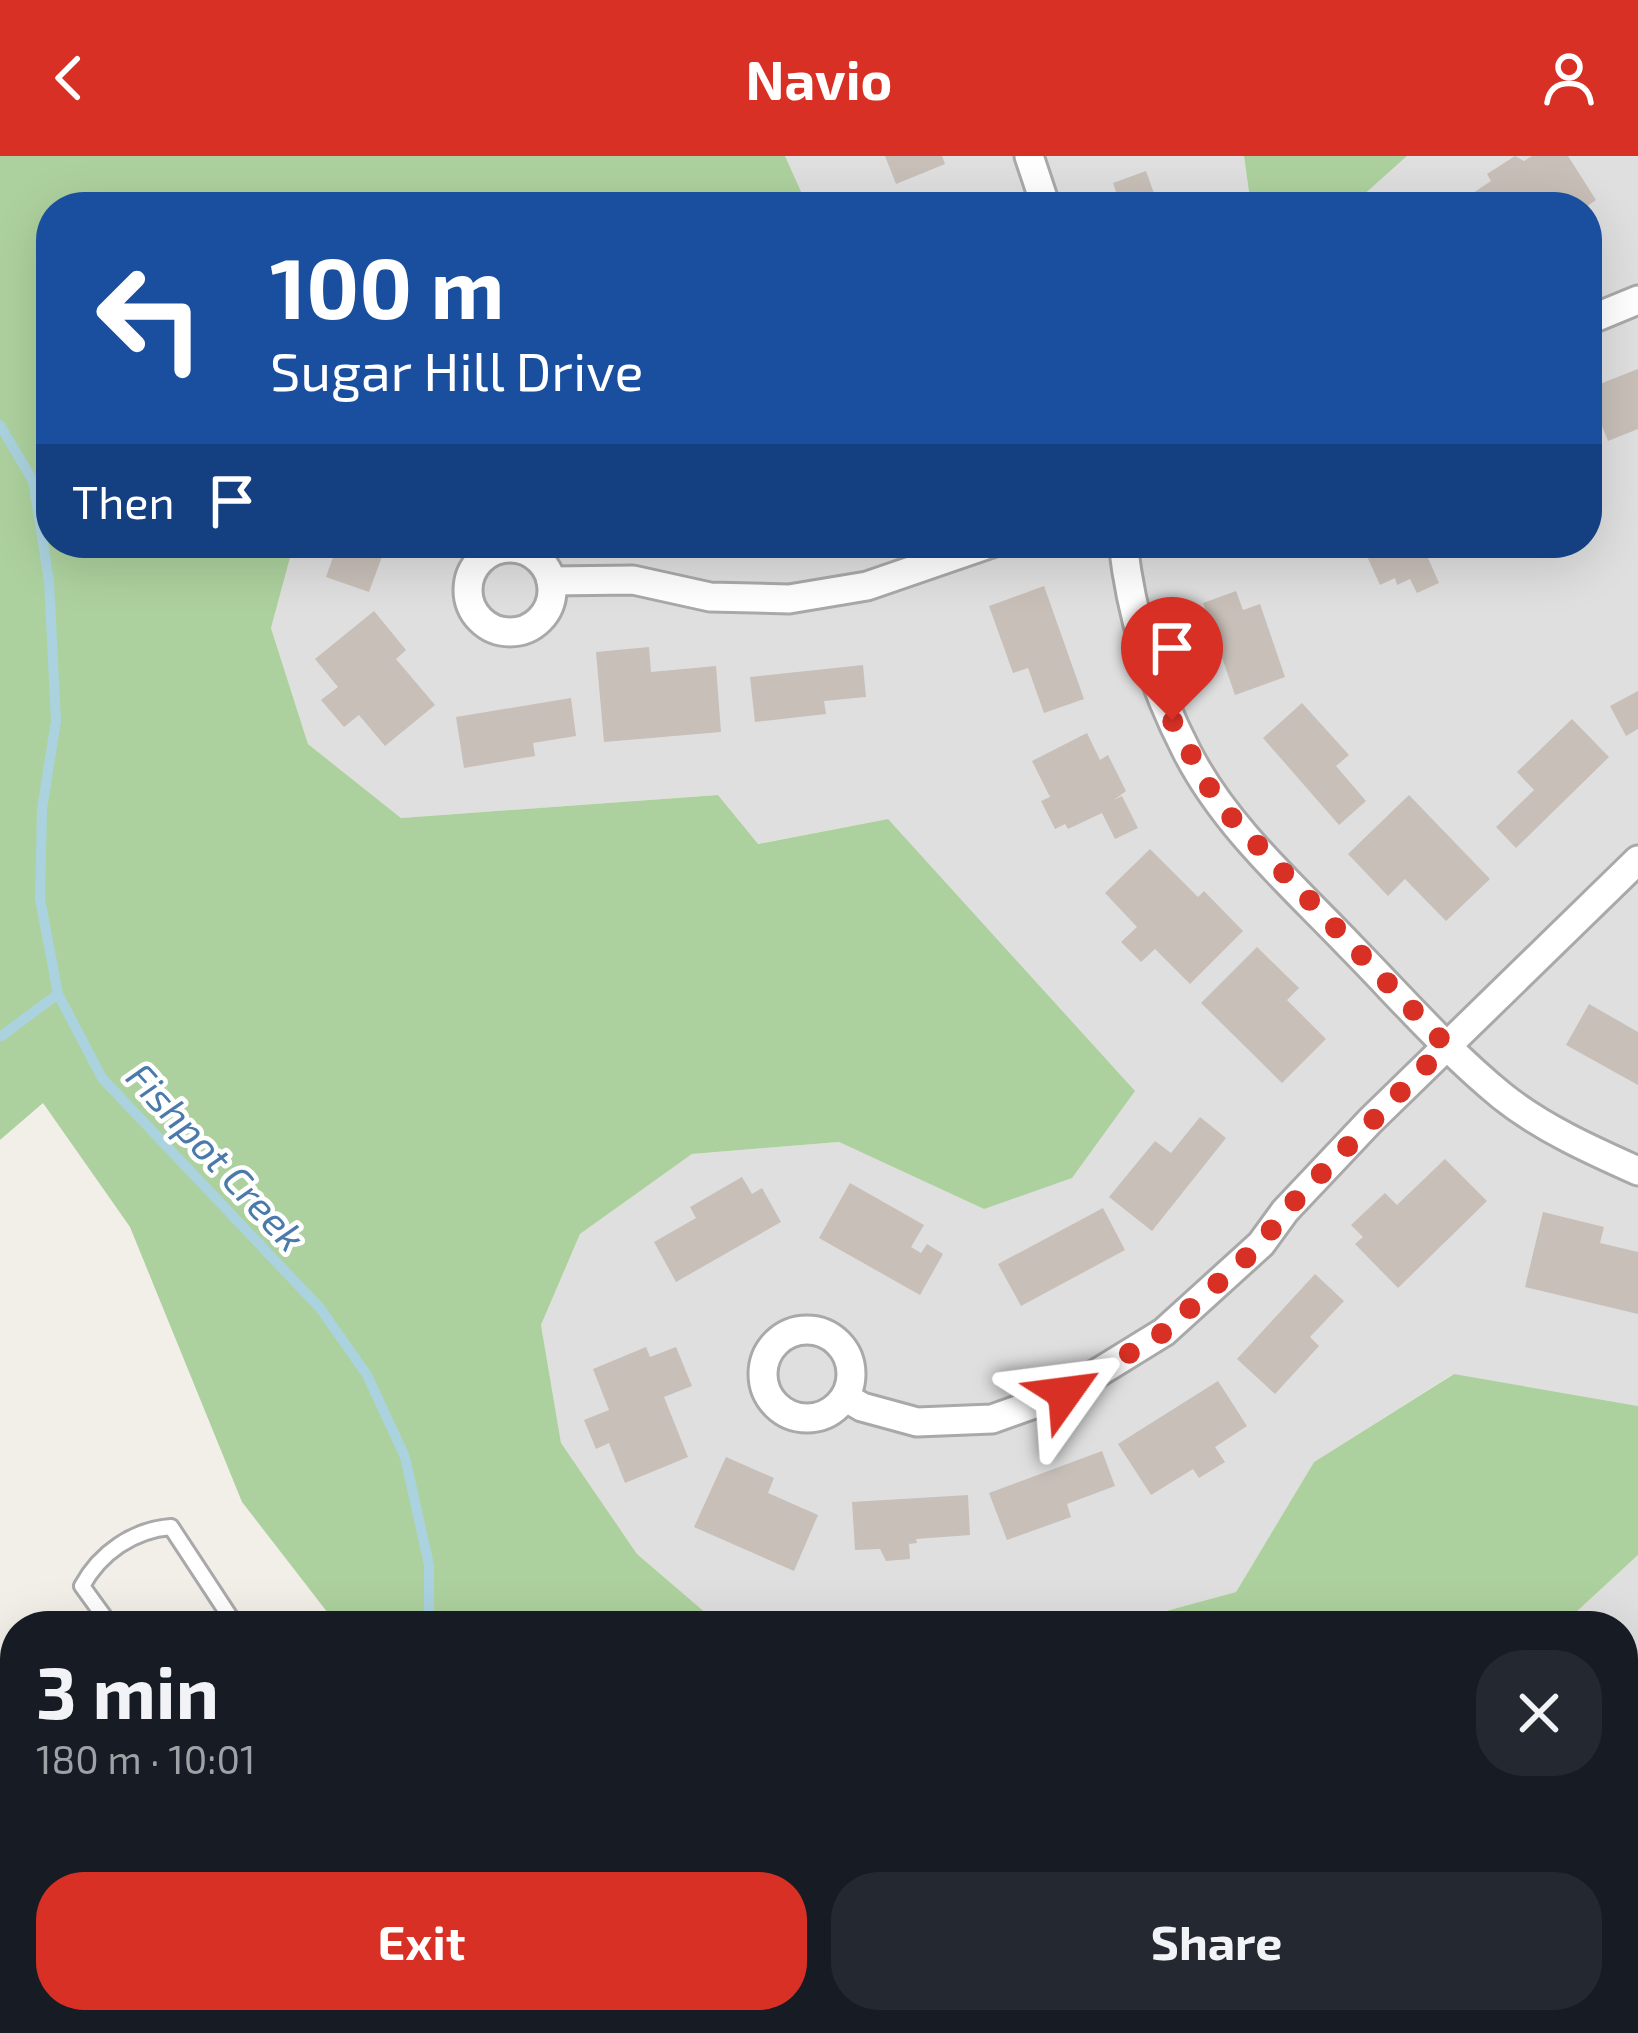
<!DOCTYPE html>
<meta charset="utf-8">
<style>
body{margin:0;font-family:"Exo 2",sans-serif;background:#242831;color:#f1f3f6;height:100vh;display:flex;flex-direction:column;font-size:45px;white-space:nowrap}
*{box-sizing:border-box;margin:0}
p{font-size:39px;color:#9ea1a6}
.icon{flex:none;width:66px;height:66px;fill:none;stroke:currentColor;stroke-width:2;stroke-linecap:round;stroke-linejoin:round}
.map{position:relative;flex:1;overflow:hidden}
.side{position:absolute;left:0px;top:1455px;width:1638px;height:423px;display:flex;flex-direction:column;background:#171b24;border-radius:48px 48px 0 0;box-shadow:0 12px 48px #0002}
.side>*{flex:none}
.top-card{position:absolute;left:36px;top:36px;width:1566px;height:366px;border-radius:48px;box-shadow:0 12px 48px #0002;background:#1a4fa0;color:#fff;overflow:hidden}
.pin{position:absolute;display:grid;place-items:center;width:102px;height:102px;color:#fff;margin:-123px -51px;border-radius:50% 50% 50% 0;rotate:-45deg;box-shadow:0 0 12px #0007}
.pin .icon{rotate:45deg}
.me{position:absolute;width:132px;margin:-66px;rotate:59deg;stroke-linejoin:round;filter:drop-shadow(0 0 9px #0008)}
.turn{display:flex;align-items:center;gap:42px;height:252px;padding:0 36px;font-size:54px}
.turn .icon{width:156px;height:156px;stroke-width:2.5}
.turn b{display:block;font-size:84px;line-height:102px}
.then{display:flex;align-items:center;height:114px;padding:0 36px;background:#0003;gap:24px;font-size:45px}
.round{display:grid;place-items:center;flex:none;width:126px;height:126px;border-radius:48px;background:#242831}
.summary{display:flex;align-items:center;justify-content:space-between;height:204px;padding:0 36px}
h1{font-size:72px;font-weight:700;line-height:90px}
.cta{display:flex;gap:24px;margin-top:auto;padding:24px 36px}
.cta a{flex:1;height:138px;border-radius:48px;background:#d93025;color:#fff;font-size:48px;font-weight:700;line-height:138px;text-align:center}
.cta a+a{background:#242831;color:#f1f3f6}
header{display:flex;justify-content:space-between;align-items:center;height:156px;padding:0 36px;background:#d93025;color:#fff;font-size:54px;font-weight:700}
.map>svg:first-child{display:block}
.residential{fill:#e0dfdf}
.education{fill:#ffffe5}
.forest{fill:#add19e}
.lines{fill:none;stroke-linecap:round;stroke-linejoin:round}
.stream{stroke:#aad3df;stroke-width:10}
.building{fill:#c7bfb8}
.service-casing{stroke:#a9a9a9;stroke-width:20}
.minor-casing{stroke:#a9a9a9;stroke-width:33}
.service{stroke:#fff;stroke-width:14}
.minor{stroke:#fff;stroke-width:27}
.route{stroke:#d93025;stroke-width:21;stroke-dasharray:0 37.8}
.labels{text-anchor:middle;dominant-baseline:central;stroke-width:9;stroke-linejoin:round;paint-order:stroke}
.water-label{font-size:39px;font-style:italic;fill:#4a7aab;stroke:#fff}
</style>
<header><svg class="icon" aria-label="back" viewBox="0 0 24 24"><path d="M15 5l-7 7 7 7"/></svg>Navio<svg class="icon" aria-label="person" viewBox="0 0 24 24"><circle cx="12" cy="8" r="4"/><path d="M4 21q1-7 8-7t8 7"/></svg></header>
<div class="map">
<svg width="1638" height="1877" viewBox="0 0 1638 1877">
<rect width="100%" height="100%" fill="#f2efe9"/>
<g class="residential">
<polygon points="785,0 1244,0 1251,51 808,51"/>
<polygon points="1407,0 1638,0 1638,1250 1453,1218 1314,1306 1236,1436 1111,1470 721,1470 637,1398 561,1288 541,1169 580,1078 692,998 839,986 984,1053 888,663 757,688 718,639 401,662 308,588 271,472 294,387 1587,387 1587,51 1350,51"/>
<polygon points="1638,1399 1638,1877 1281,1877 1289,1863 1623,1863 1623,1470 1561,1470"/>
<polygon points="15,1771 15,1863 242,1863 227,1877 0,1877 0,1793"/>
<polygon points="972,1863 1019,1863 1045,1877 845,1877"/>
</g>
<polygon class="education" points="331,1863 399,1863 403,1877 311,1877"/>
<g class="forest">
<polygon points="0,0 785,0 808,51 51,51 51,387 294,387 271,472 308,588 401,662 718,639 758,688 888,663 1135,935 1072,1022 984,1053 839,986 692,998 580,1078 541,1169 561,1287 637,1398 721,1470 338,1470 242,1346 130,1071 43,947 0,984"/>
<polygon points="1244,0 1407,0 1350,51 1251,51"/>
<polygon points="1454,1218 1638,1250 1638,1399 1561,1470 1111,1470 1236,1436 1314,1306"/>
<polygon points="399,1863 972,1863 845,1877 403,1877"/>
<polygon points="1020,1863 1130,1863 1158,1877 1045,1877"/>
</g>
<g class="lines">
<g class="stream">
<polyline points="0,269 33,325 49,425 56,565 42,653 40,743 58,838 102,922 320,1152 367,1219 405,1301 429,1409 429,1470"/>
<polyline points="0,881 58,838"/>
<polyline points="458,1863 462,1877"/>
</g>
</g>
<g class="building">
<polygon points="885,0 942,0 945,8 896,28"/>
<polygon points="1515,0 1524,5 1532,0 1568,0 1596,44 1586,51 1461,51 1458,47 1491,25 1487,18"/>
<polygon points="1146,15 1159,51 1121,51 1113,27"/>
<polygon points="1638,213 1638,273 1608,285 1587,233"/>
<polygon points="338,387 387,387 369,436 326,421"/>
<polygon points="1361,387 1461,387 1428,402 1439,427 1417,437 1410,423 1397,429 1395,422 1380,429"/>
<polygon points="1044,430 1084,543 1044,557 1028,512 1013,517 989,450"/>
<polygon points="1236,435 1243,454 1260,448 1285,521 1235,539 1203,447"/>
<polygon points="374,455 406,494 396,503 435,549 385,590 359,559 344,571 321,544 338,531 315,503"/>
<polygon points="649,491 651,516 716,510 721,576 604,586 596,496"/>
<polygon points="863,509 866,541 824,545 826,558 755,566 750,521"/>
<polygon points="1638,535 1638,573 1626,580 1610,550"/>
<polygon points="571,542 576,580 533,587 535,600 464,612 456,561"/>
<polygon points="1302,547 1349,599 1336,610 1366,645 1339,669 1263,582"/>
<polygon points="1572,563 1609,601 1516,692 1496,671 1534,634 1517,616"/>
<polygon points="1087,577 1100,604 1108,599 1126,635 1114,644 1122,640 1138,672 1115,683 1102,657 1068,673 1065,668 1055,673 1041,645 1050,641 1032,605"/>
<polygon points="1409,639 1490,723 1446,765 1405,723 1388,740 1348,698"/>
<polygon points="1150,693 1198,741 1204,735 1243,775 1190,828 1155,793 1141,806 1121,786 1137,771 1105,737"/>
<polygon points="1257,791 1299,832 1287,844 1326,883 1282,927 1201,847"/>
<polygon points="1589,848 1638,876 1638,929 1566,889"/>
<polygon points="1200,961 1226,982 1152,1075 1109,1041 1155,985 1171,997"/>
<polygon points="1445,1003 1487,1045 1398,1132 1355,1088 1363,1081 1351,1069 1385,1037 1397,1049"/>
<polygon points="742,1021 752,1038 762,1032 781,1066 676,1126 654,1086 696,1062 690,1051"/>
<polygon points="850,1027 924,1069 911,1091 921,1097 927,1088 943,1098 920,1139 819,1082"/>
<polygon points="1103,1052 1125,1094 1021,1150 998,1108"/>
<polygon points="1543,1056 1604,1071 1600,1087 1638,1096 1638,1158 1525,1131"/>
<polygon points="1315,1118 1344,1145 1310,1181 1319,1190 1275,1238 1237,1203"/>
<polygon points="646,1191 650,1201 676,1191 692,1230 664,1241 688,1301 625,1327 609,1287 596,1293 584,1264 609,1254 593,1213"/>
<polygon points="1218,1225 1247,1270 1215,1291 1225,1306 1199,1322 1193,1313 1151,1339 1118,1288"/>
<polygon points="1102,1295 1115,1330 1067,1348 1071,1361 1007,1384 989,1337"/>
<polygon points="726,1301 774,1322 768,1337 818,1359 794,1415 694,1371"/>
<polygon points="968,1339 970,1379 916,1383 917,1387 909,1388 910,1403 886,1405 880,1393 855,1394 852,1346"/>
</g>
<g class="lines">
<g class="service-casing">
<path id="service" d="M111,1470L82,1430C100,1397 133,1374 171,1371L236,1470"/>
</g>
<g class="minor-casing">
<g id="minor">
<polyline points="1029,0 1046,51"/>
<polyline points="1587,165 1638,144"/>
<path d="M1123,387C1131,460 1153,530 1187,596C1226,672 1294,731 1352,792C1401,842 1448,896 1502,940C1542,972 1591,994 1638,1015"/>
<circle cx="510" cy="434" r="42"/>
<polyline points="551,425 633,424 710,441 789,443 867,430 992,387"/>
<circle cx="807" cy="1218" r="44"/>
<polyline points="845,1241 862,1251 917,1266 992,1263 1065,1237 1164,1176 1261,1088 1285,1055 1370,965 1638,704"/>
<polyline points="1623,1712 1638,1693"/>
<polyline points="1257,1863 1279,1877"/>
<polyline points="264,1877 281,1863"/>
<polyline points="1505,1877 1513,1863"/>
</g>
</g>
<use href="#service" class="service"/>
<use href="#minor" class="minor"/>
</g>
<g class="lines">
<polyline class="route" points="1065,1237 1164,1176 1261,1088 1285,1055 1446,889 1218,647 1172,564"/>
</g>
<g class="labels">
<g class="water-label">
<text transform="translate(217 1000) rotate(47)">Fishpot Creek</text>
</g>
</g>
</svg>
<div class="pin" style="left:1172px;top:564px;background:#d93025"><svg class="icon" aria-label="arrive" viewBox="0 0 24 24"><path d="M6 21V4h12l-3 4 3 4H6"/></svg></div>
<svg class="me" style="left:1065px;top:1237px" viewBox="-20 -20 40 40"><path d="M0-17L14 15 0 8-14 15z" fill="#d93025" stroke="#fff" stroke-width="4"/></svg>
<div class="top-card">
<div class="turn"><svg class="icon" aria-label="left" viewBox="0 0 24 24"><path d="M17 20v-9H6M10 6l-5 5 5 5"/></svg><div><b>100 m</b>Sugar Hill Drive</div></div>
<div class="then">Then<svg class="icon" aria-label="arrive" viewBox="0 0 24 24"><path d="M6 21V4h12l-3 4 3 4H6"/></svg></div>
</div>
<section class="side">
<div class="summary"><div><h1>3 min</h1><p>180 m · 10:01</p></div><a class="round"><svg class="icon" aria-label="close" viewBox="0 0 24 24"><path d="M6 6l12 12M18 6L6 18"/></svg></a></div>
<div class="cta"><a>Exit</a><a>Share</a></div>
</section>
</div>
